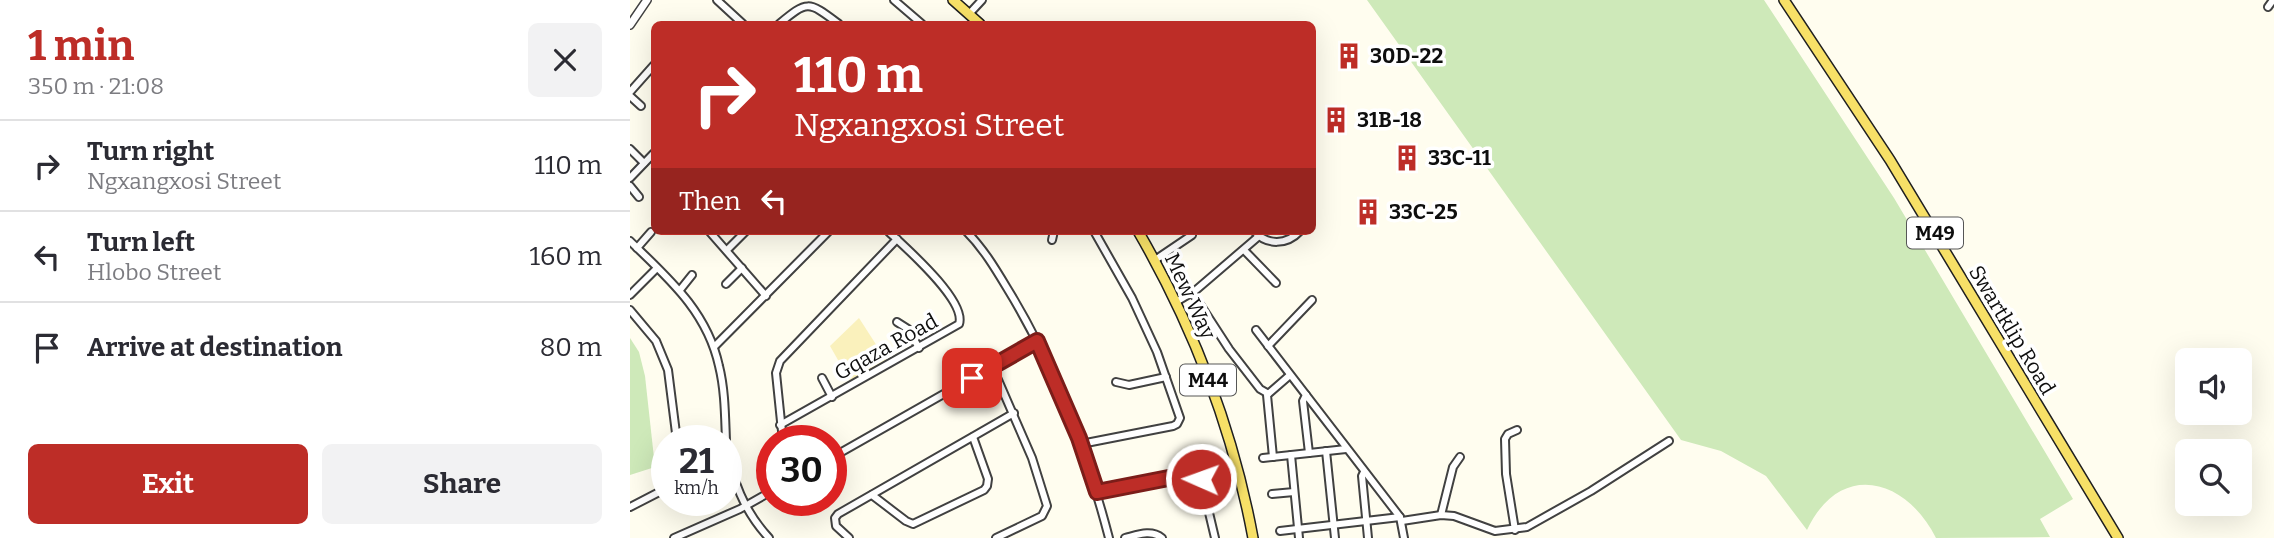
<!DOCTYPE html>
<meta charset="utf-8">
<style>
body{margin:0;font-family:Bitter,serif;background:#f2f2f3;color:#2b2b33;height:100vh;display:flex;flex-direction:column;font-size:26px;white-space:nowrap}
*{box-sizing:border-box;margin:0}
p{font-size:23px;color:#7c7c81}
.icon{flex:none;width:38px;height:38px;fill:none;stroke:currentColor;stroke-width:2;stroke-linecap:round;stroke-linejoin:round}
.map{position:relative;flex:1;overflow:hidden}
.side{display:flex;flex-direction:column;background:#fff;width:630px}
.side>*{flex:none}
.banner{position:absolute;left:21px;top:21px;width:665px;height:214px;border-radius:10px;box-shadow:0 7px 28px #0002;background:#bd2d27;color:#fff;overflow:hidden}
.fabs{position:absolute;left:1545px;top:348px;display:grid;gap:14px}
.fabs a{display:grid;place-items:center;width:77px;height:77px;border-radius:10px;background:#fff;box-shadow:0 7px 28px #0002;font-size:35px}
.speed{position:absolute;left:21px;top:425px;display:flex;gap:14px;font-size:35px;font-weight:700;text-align:center}
.speed>*{display:grid;place-content:center;width:91px;height:91px;border-radius:50%;background:#fff;box-shadow:0 7px 28px #0002;line-height:1}
.speed small{font-size:18px;font-weight:400}
.speed .limit{border:10px solid #d22;background:#fff;color:#111}
.pin{position:absolute;display:grid;place-items:center;width:60px;height:60px;color:#fff;margin:-30px;border-radius:14px;box-shadow:0 4px 10px #0006}
.me{position:absolute;width:77px;margin:-38px;rotate:272deg;stroke-linejoin:round;filter:drop-shadow(0 0 5px #0008)}
.turn{display:flex;align-items:center;gap:24px;height:147px;padding:0 28px;font-size:32px}
.turn .icon{width:91px;height:91px;stroke-width:2.5}
.turn b{display:block;font-size:49px;line-height:60px}
.then{display:flex;align-items:center;height:66px;padding:0 28px;background:#0003;gap:14px;font-size:26px}
.round{display:grid;place-items:center;flex:none;width:74px;height:74px;border-radius:10px;background:#f2f2f3}
.summary{display:flex;align-items:center;justify-content:space-between;height:119px;padding:0 28px}
h1{font-size:42px;font-weight:700;line-height:52px;color:#bd2d27}
.action{display:flex;gap:14px;margin-top:auto;padding:14px 28px}
.action a{flex:1;height:80px;border-radius:10px;background:#bd2d27;color:#fff;font-size:28px;font-weight:700;line-height:80px;text-align:center}
.action a+a{background:#f2f2f3;color:#2b2b33}
ul{padding:0;list-style:none}
li{display:flex;align-items:center;gap:21px;height:91px;padding:0 28px;border-top:2px solid #e1e1e2}
li div{flex:1}
li b{display:block;font-size:26px}
li em{font-style:normal}
main{display:flex;flex:1;min-height:0}
.map>svg:first-child{display:block}
.green{fill:#cee9b9}
.sand{fill:#faf1bc}
.lines{fill:none;stroke-linecap:round;stroke-linejoin:round}
.minor-casing{stroke:#414141;stroke-width:10}
.tertiary-casing{stroke:#414141;stroke-width:10}
.primary-casing{stroke:#1f1f1f;stroke-width:12}
.minor{stroke:#fff;stroke-width:6}
.tertiary{stroke:#fff;stroke-width:7}
.primary{stroke:#f7e067;stroke-width:9}
.route-casing{stroke:#7b1d19;stroke-width:18}
.route{stroke:#bd2d27;stroke-width:12}
.labels{text-anchor:middle;dominant-baseline:central;stroke-width:7;stroke-linejoin:round;paint-order:stroke}
.shield{fill:#fff;stroke:#565656;stroke-width:2}
.shield-label{font-size:19px;font-weight:bold;fill:#0e0e0e}
.poi-label{font-size:21px;font-weight:bold;fill:#0e0e0e;stroke:#fff;text-anchor:start}
.street-label{font-size:21px;fill:#0e0e0e;stroke:#fff}
</style>
<main>
<section class="side">
<div class="summary"><div><h1>1 min</h1><p>350 m · 21:08</p></div><a class="round"><svg class="icon" aria-label="close" viewBox="0 0 24 24"><path d="M6 6l12 12M18 6L6 18"/></svg></a></div>
<ul>
<li><svg class="icon" aria-label="right" viewBox="0 0 24 24"><path d="M7 20v-9h11M14 6l5 5-5 5"/></svg><div><b>Turn right</b><p>Ngxangxosi Street</p></div><em>110 m</em></li>
<li><svg class="icon" aria-label="left" viewBox="0 0 24 24"><path d="M17 20v-9H6M10 6l-5 5 5 5"/></svg><div><b>Turn left</b><p>Hlobo Street</p></div><em>160 m</em></li>
<li><svg class="icon" aria-label="arrive" viewBox="0 0 24 24"><path d="M6 21V4h12l-3 4 3 4H6"/></svg><div><b>Arrive at destination</b></div><em>80 m</em></li>
</ul>
<div class="action"><a>Exit</a><a>Share</a></div>
</section>
<div class="map">
<svg width="1644" height="538" viewBox="0 0 1644 538">
<rect width="100%" height="100%" fill="#fffdef"/>
<g class="green">
<path d="M737,0H1134L1264,198L1443,499L1410,519L1420,537L1306,538C1276,478 1210,460 1177,530L1136,476L1091,451L1051,440Z"/>
<polygon points="0,338 9,352 15,376 25,467 0,475"/>
</g>
<polygon class="sand" points="229,318 256,360 220,381 200,346"/>
<g class="lines">
<g class="minor-casing">
<g id="minor">
<polyline points="87,0 113,24"/>
<polyline points="264,0 292,24"/>
<polyline points="1638,7 1643,0"/>
<polyline points="339,14 352,0"/>
<path d="M149,24C178,0 178,1 209,24"/>
<polyline points="0,92 24,65"/>
<polyline points="0,96 11,106"/>
<polyline points="0,149 14,163"/>
<polyline points="0,178 24,153"/>
<polyline points="0,186 9,197"/>
<polyline points="79,231 136,296"/>
<path d="M336,231C353,248 365,268 377,288C425,366 456,450 479,538"/>
<path d="M624,231C637,246 657,245 670,231"/>
<polyline points="422,240 424,231"/>
<path d="M0,241C38,278 77,311 89,366C95,390 95,416 96,441"/>
<polyline points="7,248 21,232"/>
<polyline points="97,250 116,231"/>
<polyline points="614,250 646,283"/>
<polyline points="525,260 562,235"/>
<polyline points="96,284 112,268"/>
<polyline points="50,290 62,275"/>
<polyline points="562,292 599,349 630,389 637,393"/>
<polyline points="0,295 27,268"/>
<polyline points="546,302 566,290 629,236"/>
<polyline points="0,310 26,341 38,370 47,441"/>
<polyline points="267,322 278,329 289,348"/>
<polyline points="626,330 770,517 774,538"/>
<polyline points="638,346 682,300"/>
<polyline points="84,347 199,231"/>
<polyline points="362,366 402,458 417,506 412,516 366,538"/>
<polyline points="192,378 202,397"/>
<polyline points="486,382 499,385 536,377"/>
<polyline points="676,395 673,401 679,453"/>
<path d="M150,425L329,324C337,301 275,247 258,231"/>
<polyline points="153,441 146,373 150,361 267,239"/>
<path d="M96,443C102,480 114,511 139,538"/>
<polyline points="451,444 543,426 547,424 550,418 527,352 502,298 464,231"/>
<polyline points="696,451 705,538"/>
<polyline points="661,455 669,538"/>
<polyline points="643,457 637,395 660,375"/>
<polyline points="201,458 407,341"/>
<polyline points="633,458 716,449"/>
<polyline points="734,472 732,476 738,538"/>
<polyline points="467,492 559,474 566,474 571,479 585,538"/>
<polyline points="642,494 664,492"/>
<polyline points="242,495 276,521 283,524 354,490 357,486 358,479 343,437"/>
<polyline points="0,507 37,488"/>
<polyline points="811,515 823,467 830,457"/>
<polyline points="772,521 811,515 824,516 865,531 897,527 961,491 1039,441"/>
<polyline points="885,530 876,474 875,439 878,434 887,430"/>
<polyline points="650,531 770,517"/>
<polyline points="44,538 110,509 142,491"/>
<polyline points="219,538 206,526 205,518 208,514 384,413"/>
<path d="M495,538C507,535 521,529 532,538"/>
</g>
</g>
<g class="tertiary-casing">
<polyline id="tertiary" points="0,25 17,0"/>
</g>
<g class="primary-casing">
<g id="primary">
<polyline points="323,0 350,24"/>
<polyline points="1154,0 1260,160 1488,538"/>
<path d="M508,231C563,326 603,430 623,538"/>
</g>
</g>
<use href="#minor" class="minor"/>
<use href="#tertiary" class="tertiary"/>
<use href="#primary" class="primary"/>
</g>
<g class="lines">
<g class="route-casing">
<polyline id="route" points="342,378 407,341 449,438 467,492 559,474 566,474 571,479"/>
</g>
<use href="#route" class="route"/>
</g>
<defs>
<g id="building-bare" transform="scale(2.1)"><path d="M-4-6H4V6H1V3H-1V6H-4ZM-2.5-4.3h1.7v1.8h-1.7ZM.8-4.3h1.7v1.8H.8ZM-2.5-1h1.7V.8h-1.7ZM.8-1h1.7V.8H.8Z" fill="#bd2d27" stroke="#fff" stroke-width="2.5" paint-order="stroke"/></g>
</defs>
<g fill-rule="evenodd">
<use href="#building-bare" x="719" y="56"/>
<use href="#building-bare" x="706" y="120"/>
<use href="#building-bare" x="777" y="158"/>
<use href="#building-bare" x="738" y="212"/>
</g>
<g class="labels">
<g class="shield">
<rect x="1277" y="217.5" width="56" height="31" rx="5"/>
<rect x="550" y="364.5" width="56" height="31" rx="5"/>
</g>
<g class="shield-label">
<text x="1305" y="233">M49</text>
<text x="578" y="380">M44</text>
</g>
<g class="poi-label">
<text x="740" y="56">30D-22</text>
<text x="727" y="120">31B-18</text>
<text x="798" y="158">33C-11</text>
<text x="759" y="212">33C-25</text>
</g>
<g class="street-label">
<text transform="translate(560 296) rotate(65)">Mew Way</text>
<text transform="translate(1382 330) rotate(59)">Swartklip Road</text>
<text transform="translate(256 347) rotate(-29)">Gqaza Road</text>
</g>
</g>
</svg>
<div class="fabs">
<a><svg class="icon" aria-label="sound" viewBox="0 0 24 24"><path d="M4 9h4l5-4v14l-5-4H4zM17 9q2 3 0 6"/></svg></a>
<a><svg class="icon" aria-label="search" viewBox="0 0 24 24"><circle cx="10" cy="10" r="6"/><path d="M15 15l6 6"/></svg></a>
</div>
<div class="speed"><div>21<small>km/h</small></div><div class="limit">30</div></div>
<div class="pin" style="left:342px;top:378px;background:#d93025"><svg class="icon" aria-label="arrive" viewBox="0 0 24 24"><path d="M6 21V4h12l-3 4 3 4H6"/></svg></div>
<svg class="me" style="left:571px;top:479px" viewBox="-20 -20 40 40"><circle r="17" fill="#bd2d27" stroke="#fff" stroke-width="3"/><path d="M0-11L8 9 0 5-8 9z" fill="#fff"/></svg>
<div class="banner">
<div class="turn"><svg class="icon" aria-label="right" viewBox="0 0 24 24"><path d="M7 20v-9h11M14 6l5 5-5 5"/></svg><div><b>110 m</b>Ngxangxosi Street</div></div>
<div class="then">Then<svg class="icon" aria-label="left" viewBox="0 0 24 24"><path d="M17 20v-9H6M10 6l-5 5 5 5"/></svg></div>
</div>
</div>
</main>
